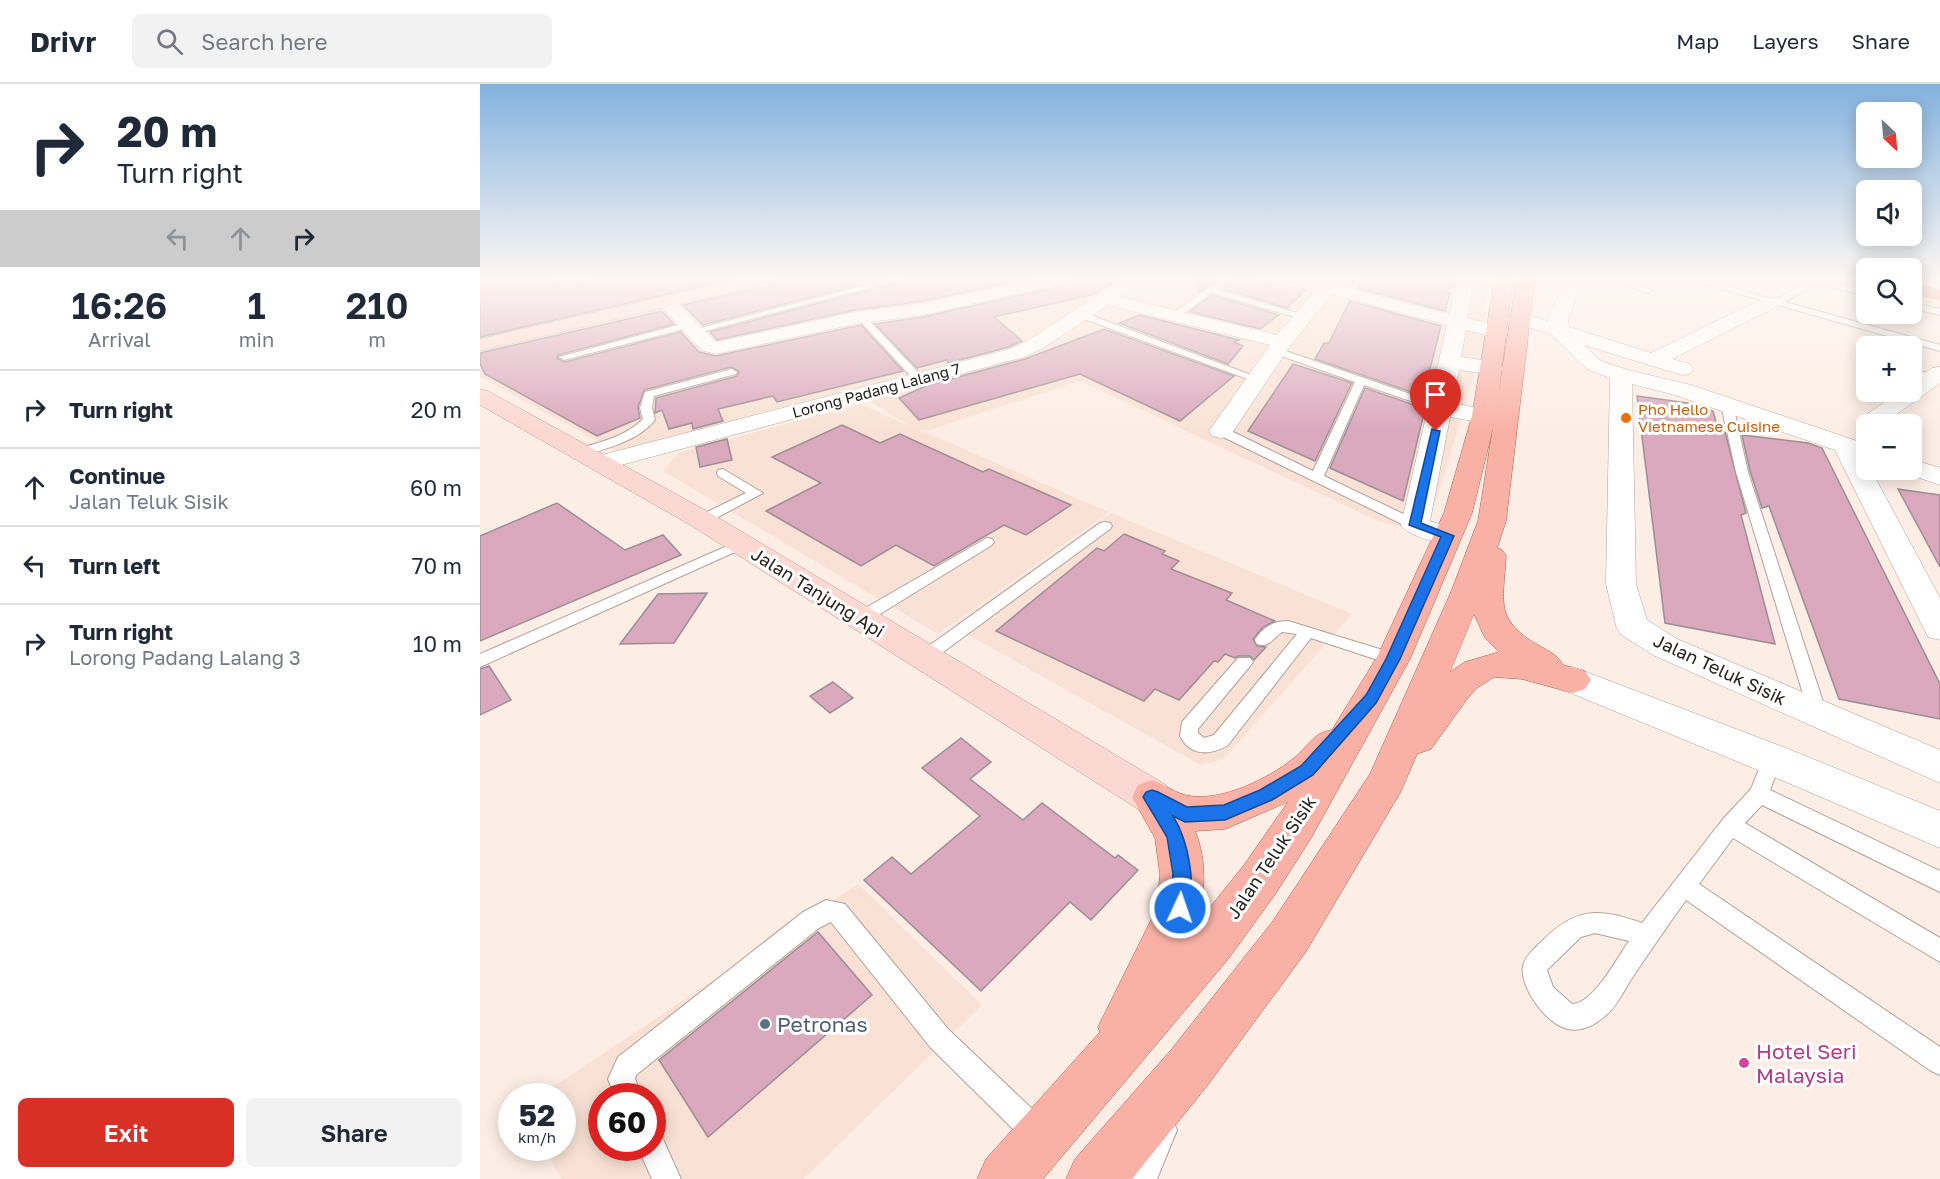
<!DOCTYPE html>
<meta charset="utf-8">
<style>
body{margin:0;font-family:"Golos Text",sans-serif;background:#f2f2f3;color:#1f2937;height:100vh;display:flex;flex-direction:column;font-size:22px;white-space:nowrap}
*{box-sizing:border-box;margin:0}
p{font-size:20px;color:#747a83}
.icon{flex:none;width:33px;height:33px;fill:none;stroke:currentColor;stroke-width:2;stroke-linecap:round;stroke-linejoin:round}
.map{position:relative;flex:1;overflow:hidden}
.side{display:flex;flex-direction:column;background:#fff;width:480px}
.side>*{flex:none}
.banner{background:#fff;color:#1f2937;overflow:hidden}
.needle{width:39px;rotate:154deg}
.tools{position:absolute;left:1376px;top:18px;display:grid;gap:12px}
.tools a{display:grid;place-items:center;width:66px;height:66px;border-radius:9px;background:#fff;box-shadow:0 3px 15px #0003;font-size:30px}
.speed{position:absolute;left:18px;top:999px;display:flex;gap:12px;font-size:30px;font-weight:700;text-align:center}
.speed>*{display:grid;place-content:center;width:78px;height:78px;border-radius:50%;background:#fff;box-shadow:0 3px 15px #0003;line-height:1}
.speed small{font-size:15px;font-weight:400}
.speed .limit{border:9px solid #d22;background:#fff;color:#111}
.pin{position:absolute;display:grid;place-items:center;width:51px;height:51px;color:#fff;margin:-62px -26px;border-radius:50% 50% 50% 0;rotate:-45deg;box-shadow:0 0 6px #0007}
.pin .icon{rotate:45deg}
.me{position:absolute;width:66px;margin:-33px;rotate:3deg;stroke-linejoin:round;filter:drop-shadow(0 0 4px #0008)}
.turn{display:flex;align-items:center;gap:21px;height:126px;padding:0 18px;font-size:27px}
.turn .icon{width:78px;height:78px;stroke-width:2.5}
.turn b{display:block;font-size:42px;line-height:51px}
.lanes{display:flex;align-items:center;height:57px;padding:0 18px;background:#0003;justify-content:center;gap:30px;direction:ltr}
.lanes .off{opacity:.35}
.eta{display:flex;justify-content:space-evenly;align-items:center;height:102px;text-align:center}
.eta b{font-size:36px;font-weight:600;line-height:42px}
.action{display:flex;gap:12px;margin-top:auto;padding:12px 18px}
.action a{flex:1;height:69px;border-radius:9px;background:#d93025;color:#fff;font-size:24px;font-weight:600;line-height:69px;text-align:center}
.action a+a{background:#f2f2f3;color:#1f2937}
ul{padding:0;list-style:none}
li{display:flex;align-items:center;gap:18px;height:78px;padding:0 18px;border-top:2px solid #e0e1e3}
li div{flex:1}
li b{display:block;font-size:22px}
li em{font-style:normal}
header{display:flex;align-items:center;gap:36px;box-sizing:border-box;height:84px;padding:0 30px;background:#fff;border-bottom:2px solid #e0e1e3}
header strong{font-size:28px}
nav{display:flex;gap:33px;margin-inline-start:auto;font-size:21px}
.search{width:420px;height:54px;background:#f2f2f3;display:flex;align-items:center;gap:15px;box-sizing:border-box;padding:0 21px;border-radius:9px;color:#747a83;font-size:22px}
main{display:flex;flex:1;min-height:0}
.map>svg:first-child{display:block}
.built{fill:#f9e2d5;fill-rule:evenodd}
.building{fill:#daa9bd;stroke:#9d8e94;stroke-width:1.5}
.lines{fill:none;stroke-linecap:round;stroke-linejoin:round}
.lane-casing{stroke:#afa198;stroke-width:2}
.street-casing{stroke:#afa198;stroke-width:1}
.secondary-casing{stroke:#afa198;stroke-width:1}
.primary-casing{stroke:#ad5c4f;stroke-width:1}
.highway-casing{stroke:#ad5c4f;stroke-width:1}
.lane{fill:#fff;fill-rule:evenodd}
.street{fill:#fff;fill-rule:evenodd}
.secondary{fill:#fcd8d2;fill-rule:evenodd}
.primary{fill:#f9b1a6;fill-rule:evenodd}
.highway{fill:#f57d6a;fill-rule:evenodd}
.route{fill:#1a73e8;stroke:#114b97;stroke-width:1.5}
.food-dot{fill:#e8710a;stroke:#fff;stroke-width:2}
.service-dot{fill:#5c6f8a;stroke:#fff;stroke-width:2}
.hotel-dot{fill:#d1479c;stroke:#fff;stroke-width:2}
.labels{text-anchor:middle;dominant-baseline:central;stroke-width:6;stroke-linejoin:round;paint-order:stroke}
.far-street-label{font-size:15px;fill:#26201d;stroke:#fff}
.far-food-label{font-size:15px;fill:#c56008;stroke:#fff;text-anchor:start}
.street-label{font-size:18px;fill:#26201d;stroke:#fff}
.near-service-label{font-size:21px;fill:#4e5e75;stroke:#fff;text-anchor:start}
.near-hotel-label{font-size:21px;fill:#b23c85;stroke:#fff;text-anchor:start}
</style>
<header>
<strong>Drivr</strong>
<div class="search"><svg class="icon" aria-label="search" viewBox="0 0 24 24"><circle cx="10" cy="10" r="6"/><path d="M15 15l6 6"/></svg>Search here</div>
<nav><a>Map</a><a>Layers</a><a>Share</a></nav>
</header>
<main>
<section class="side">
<div class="banner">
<div class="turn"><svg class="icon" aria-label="right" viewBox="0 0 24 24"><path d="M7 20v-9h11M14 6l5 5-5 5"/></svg><div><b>20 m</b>Turn right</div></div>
<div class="lanes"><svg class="icon off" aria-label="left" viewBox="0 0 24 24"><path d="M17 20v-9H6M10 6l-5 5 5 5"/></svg><svg class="icon off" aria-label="ahead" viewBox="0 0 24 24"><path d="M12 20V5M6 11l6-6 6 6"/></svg><svg class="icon" aria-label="right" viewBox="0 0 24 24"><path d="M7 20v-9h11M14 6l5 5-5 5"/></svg></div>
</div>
<div class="eta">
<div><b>16:26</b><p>Arrival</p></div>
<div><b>1</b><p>min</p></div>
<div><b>210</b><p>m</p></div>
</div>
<ul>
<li><svg class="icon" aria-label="right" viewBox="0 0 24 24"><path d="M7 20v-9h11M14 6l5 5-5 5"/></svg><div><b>Turn right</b></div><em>20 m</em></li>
<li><svg class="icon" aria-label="ahead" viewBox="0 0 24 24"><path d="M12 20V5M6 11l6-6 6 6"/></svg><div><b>Continue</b><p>Jalan Teluk Sisik</p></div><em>60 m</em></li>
<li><svg class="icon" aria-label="left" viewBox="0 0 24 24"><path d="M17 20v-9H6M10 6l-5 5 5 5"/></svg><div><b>Turn left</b></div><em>70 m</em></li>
<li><svg class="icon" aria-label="right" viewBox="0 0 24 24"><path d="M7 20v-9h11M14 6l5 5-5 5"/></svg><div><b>Turn right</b><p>Lorong Padang Lalang 3</p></div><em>10 m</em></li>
</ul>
<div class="action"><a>Exit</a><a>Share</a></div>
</section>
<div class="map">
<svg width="1460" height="1095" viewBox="0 0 1460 1095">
<rect width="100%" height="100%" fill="#fdeee5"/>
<g class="built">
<polygon points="0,194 644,194 529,267 137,368 0,293"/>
<polygon points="664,194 785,194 848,210 864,203 863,194 968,194 1007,205 1005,256 951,433 937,443 920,443 898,437 600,297 449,346 440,346 629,428 458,550 183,387 198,369 380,320 431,343 388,316 388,312 547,271"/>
<polygon points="631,429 872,530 744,675 721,681 472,542"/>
<path d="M378,800L502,921L323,1095H81L65,1064H82V1012H63L65,1008ZM122,1012H172V1064H122Z"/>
</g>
<g class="building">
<polygon points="0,194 74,194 78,203 122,194 258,194 0,253"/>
<polygon points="300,194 405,194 223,241 203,221 295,200"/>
<polygon points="425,194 552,194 443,217 375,226 237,256 230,248 424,197"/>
<polygon points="596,194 640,194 615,210 514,233 542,257 529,263 468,279 467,276 437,284 395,240 443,233 591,200"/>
<polygon points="715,194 738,194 719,208"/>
<polygon points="753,194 766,194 826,206 807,224 742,204"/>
<polygon points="882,194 978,194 981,198 964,208 970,209 965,227 877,204"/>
<polygon points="732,211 799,231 780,245 710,228"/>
<polygon points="870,217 961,242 943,312 835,275 844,259 849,259"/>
<polygon points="182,227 194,240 78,271 77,274 85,278 201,248 219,268 236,272 381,241 423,287 297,318 293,312 238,325 243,337 213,345 212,339 189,345 182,326 175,329 176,314 257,292 259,287 251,283 164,306 158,323 160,334 117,352 5,290 0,280 0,269"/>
<polygon points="660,231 759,256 754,258 763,262 748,280 639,239"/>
<polygon points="624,245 754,292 700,337 600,290 439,336 419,314 448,301 545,275"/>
<polygon points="813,280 872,299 835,377 768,347"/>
<polygon points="885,304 940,323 939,327 944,329 923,417 850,384"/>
<polygon points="1157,312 1215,320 1233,327 1239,348 1245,348 1266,429 1261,431 1295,560 1185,539"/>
<polygon points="362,341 400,359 420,350 503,388 509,385 591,421 546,451 524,441 454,482 416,461 381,482 286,427 341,399 292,373"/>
<polygon points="1262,351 1328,359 1342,364 1460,600 1460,635 1359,615 1289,422 1282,424 1270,387"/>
<polygon points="247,355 252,376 220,383 216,363"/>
<polygon points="1418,405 1460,411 1460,483"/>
<polygon points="77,419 145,466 183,451 201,471 0,557 0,452"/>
<polygon points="644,450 685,467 682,470 699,477 691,485 752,509 746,516 795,537 783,543 773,555 777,562 786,563 774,576 770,572 758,572 755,574 745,570 738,578 734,577 699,616 675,605 664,617 516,547 617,464 624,467"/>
<polygon points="227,509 194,559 140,560 178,510"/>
<polygon points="9,582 31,616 0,631 0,585"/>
<polygon points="353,598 373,614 350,629 330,612"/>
<polygon points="481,654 511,678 490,695 543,736 562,719 635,774 638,771 658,786 611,836 590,818 501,907 384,796 412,773 431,790 500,732 442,684"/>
<polygon points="338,848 392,911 228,1053 179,976"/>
</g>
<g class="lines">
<g class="lane-casing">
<g id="lane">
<polygon points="413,194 423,195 214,250 209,247"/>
<polygon points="742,194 751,194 737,205 827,232 822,235 732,209 696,235 690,235 690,231"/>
<polygon points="851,194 859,194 851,206 845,206 844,204"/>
<polygon points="980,194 1000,194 1028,200 1024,203 984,197"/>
<polygon points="1122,194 1135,194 1172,206 1168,209"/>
<polygon points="1203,194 1216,194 1296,216 1327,197 1323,194 1337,194 1386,206 1386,212 1336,199 1305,218 1460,261 1460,267"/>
<polygon points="1431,218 1460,225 1460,231 1431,224"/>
<polygon points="596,228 602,228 782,295 777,298 773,297 596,232"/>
<polygon points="378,231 384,231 443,293 443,297 435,297 378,235"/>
<polygon points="209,238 214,241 212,243 84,276 79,273"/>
<polygon points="797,264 965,322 965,326 957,326 884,301 844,392 940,438 942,441 940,444 930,444 737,350 737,344 745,344 833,387 875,298 793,269 793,265"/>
<polygon points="1431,284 1457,292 1458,294 1453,297 1431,290"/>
<path d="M252,285L257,288L256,290L174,312L172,324L175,336C158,357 126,365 101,372L95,368L97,365C120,358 145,353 163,335L160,324L165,308Z"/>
<polygon points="1247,318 1253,321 1268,388 1347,630 1344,635 1338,637 1332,635 1329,630 1256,388 1241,321"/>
<polygon points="243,385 283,409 227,439 217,439 215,436 217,433 266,409 238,392 237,389 238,386"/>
<polygon points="625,438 630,439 632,442 630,445 451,577 439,577 436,573 439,569 620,439"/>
<polygon points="507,454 512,455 514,458 512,461 387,538 375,538 373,534 375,530"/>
<polygon points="261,456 266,457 268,460 266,463 0,583 0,570"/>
<path d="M808,537L919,571L922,575L919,579L913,581L831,554L748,661C730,672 710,672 700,652L702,638L758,574H770L773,578L770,582L718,645V649L724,654L734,651L817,550L802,548C793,554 790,564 777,560L775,556C782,544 793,537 808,537Z"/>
<path d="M1292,667L1299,670L1302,675L1290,706L1460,787V808L1282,721L1265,739L1460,854V878L1253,754L1219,800L1460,963V991L1451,987L1206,816C1188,841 1171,866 1154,891C1145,904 1137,923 1125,932C1115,941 1102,948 1088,945C1067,941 1039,903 1043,882C1045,872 1056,863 1062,857C1096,823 1119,824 1162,839L1243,735L1271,705L1285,670ZM1115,849L1149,857C1137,874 1113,920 1092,920L1073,903L1067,886L1101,853Z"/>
<polygon points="346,816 365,820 468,945 567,1039 571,1049 567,1059 557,1063 547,1059 450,963 351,838 339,844 156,991 155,995 162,1012 135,1012 128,995 138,973 323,828"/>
<polygon points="683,1032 693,1036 697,1046 677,1095 649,1095 673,1036"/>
<polygon points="172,1049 182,1053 201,1095 172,1095 158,1064 172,1064"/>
</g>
</g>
<g class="street-casing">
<g id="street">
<polygon points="562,194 594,194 591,198 585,199 443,231 375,240 236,270 221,266 177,218 179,214 193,214 236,258 375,228 443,219"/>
<path d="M644,194H665L640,213L797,251L836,206L804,198L801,194H830L969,230L977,202H989L992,206L987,234L1024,244L1027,248L1024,252L1017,254L986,246L981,273L1020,279L1023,284L1020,289L1012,290L979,286L973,319L1012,327L1016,332L1012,337L1004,339L970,333L950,437L978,446L982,452L978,458C964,462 929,453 921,441L967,241L852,210L810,262L750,352L741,354L732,352L729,347L790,261L628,221L563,264L544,273L119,387L110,384L106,379L110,374L530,265L549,256Z"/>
<polygon points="1084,194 1102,194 1088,237 1089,243 1171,269 1284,214 1298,214 1300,218 1298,222 1192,275 1210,280 1213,285 1210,290 1202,291 1104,261 1121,277 1148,286 1211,301 1386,360 1386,386 1391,386 1460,514 1460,556 1448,553 1444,545 1355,366 1195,311 1152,300 1156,500 1167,536 1197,555 1460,666 1460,699 1173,571 1140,550 1136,542 1126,500 1130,294 1107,285 1071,250 1035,239 1032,235 1035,231 1042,229 1068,237"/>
<polygon points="1460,283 1460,299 1403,340 1386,340 1386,347 1380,345 1376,340 1380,335 1419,308 1431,308 1431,299 1452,284"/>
<polygon points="1431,375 1460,384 1460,401 1422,388 1420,386 1431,386"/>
<polygon points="1093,583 1306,664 1460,727 1460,764 1278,686 1081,605 1075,596 1081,587"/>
</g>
</g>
<g class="secondary-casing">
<g id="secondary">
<polygon points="267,194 298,194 295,198 289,199 0,267 0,255"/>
<polygon points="0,305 8,307 232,430 686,701 692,713 686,725 672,730 658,725 212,442 0,321"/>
</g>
</g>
<g class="primary-casing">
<g id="primary">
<path d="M1015,194H1033L1016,332L992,429L930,575L831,754L796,809L749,874L563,1095H497L506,1075L620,948L618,943L677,824L680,790L675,754L652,713L658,701L672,696C684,700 698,711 710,712C743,717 787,695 813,675C827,664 833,648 852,646L897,573L964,429L992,332ZM808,718L764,781L716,841C726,815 727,774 715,747L745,745Z"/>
<path d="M1037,194H1055L1026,437L1017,464L1021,465L1026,471C1024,516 1013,535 1058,561C1068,567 1077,570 1083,581L1105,587L1111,596L1105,605L1093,609L1042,595L1014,593L997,604L987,615L951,665L937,670L920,709L825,869L727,1002L652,1095H586L595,1075L691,966L793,837L890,690L971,508L998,437ZM994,530L1005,554L1019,568L985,578L970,588Z"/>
</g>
</g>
<g class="highway-casing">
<g id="highway">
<polygon points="1041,194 1059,194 1052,205 1040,205 1037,201"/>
<polygon points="1431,199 1460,206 1460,216 1431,209"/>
</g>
</g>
<use href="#lane" class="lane"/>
<use href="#street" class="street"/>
<use href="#secondary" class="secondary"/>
<use href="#primary" class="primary"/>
<use href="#highway" class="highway"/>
</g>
<linearGradient id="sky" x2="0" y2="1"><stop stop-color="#83b2df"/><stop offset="0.56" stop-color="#fef7f3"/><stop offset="1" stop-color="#fef7f3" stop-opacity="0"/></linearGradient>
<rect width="1460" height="347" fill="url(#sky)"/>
<path class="route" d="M952,345L960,347L941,439L974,452L920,575L896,619L833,691L792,716L745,736L705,738L693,732C708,756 718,803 706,830L700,833L693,830L690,824L693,790L687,753L663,713L666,708L672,706L678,708L707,723L744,721L780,706L821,682L886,611L906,575L961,453L929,441Z"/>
<circle class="food-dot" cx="1146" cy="334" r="6"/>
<circle class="service-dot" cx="285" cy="940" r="6"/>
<circle class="hotel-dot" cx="1264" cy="979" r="6"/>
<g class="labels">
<g class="far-street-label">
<text transform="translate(396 306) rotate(-15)">Lorong Padang Lalang 7</text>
</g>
<g class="far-food-label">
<text x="1158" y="325">Pho Hello<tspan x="1158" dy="17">Vietnamese Cuisine</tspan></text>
</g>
<g class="street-label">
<text transform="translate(338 508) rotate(32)">Jalan Tanjung Api</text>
<text transform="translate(1240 585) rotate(25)">Jalan Teluk Sisik</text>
<text transform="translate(791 773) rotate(-56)">Jalan Teluk Sisik</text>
</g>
<g class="near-service-label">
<text x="297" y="940">Petronas</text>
</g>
<g class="near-hotel-label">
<text x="1276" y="967">Hotel Seri<tspan x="1276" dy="24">Malaysia</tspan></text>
</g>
</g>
</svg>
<div class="tools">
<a><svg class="needle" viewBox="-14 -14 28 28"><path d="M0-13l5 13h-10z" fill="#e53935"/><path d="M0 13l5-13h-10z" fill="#747a83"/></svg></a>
<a><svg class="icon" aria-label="sound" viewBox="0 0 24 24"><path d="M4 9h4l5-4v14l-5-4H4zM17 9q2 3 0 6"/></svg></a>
<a><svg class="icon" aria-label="search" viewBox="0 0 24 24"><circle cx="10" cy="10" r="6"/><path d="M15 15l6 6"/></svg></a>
<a>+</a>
<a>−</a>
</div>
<div class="speed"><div>52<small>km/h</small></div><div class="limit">60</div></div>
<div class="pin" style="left:956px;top:347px;background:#d93025"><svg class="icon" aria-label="arrive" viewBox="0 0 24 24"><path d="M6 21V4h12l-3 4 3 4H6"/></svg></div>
<svg class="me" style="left:700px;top:824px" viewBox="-20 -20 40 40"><circle r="17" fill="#1a73e8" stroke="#fff" stroke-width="3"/><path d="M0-11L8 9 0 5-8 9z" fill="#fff"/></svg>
</div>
</main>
